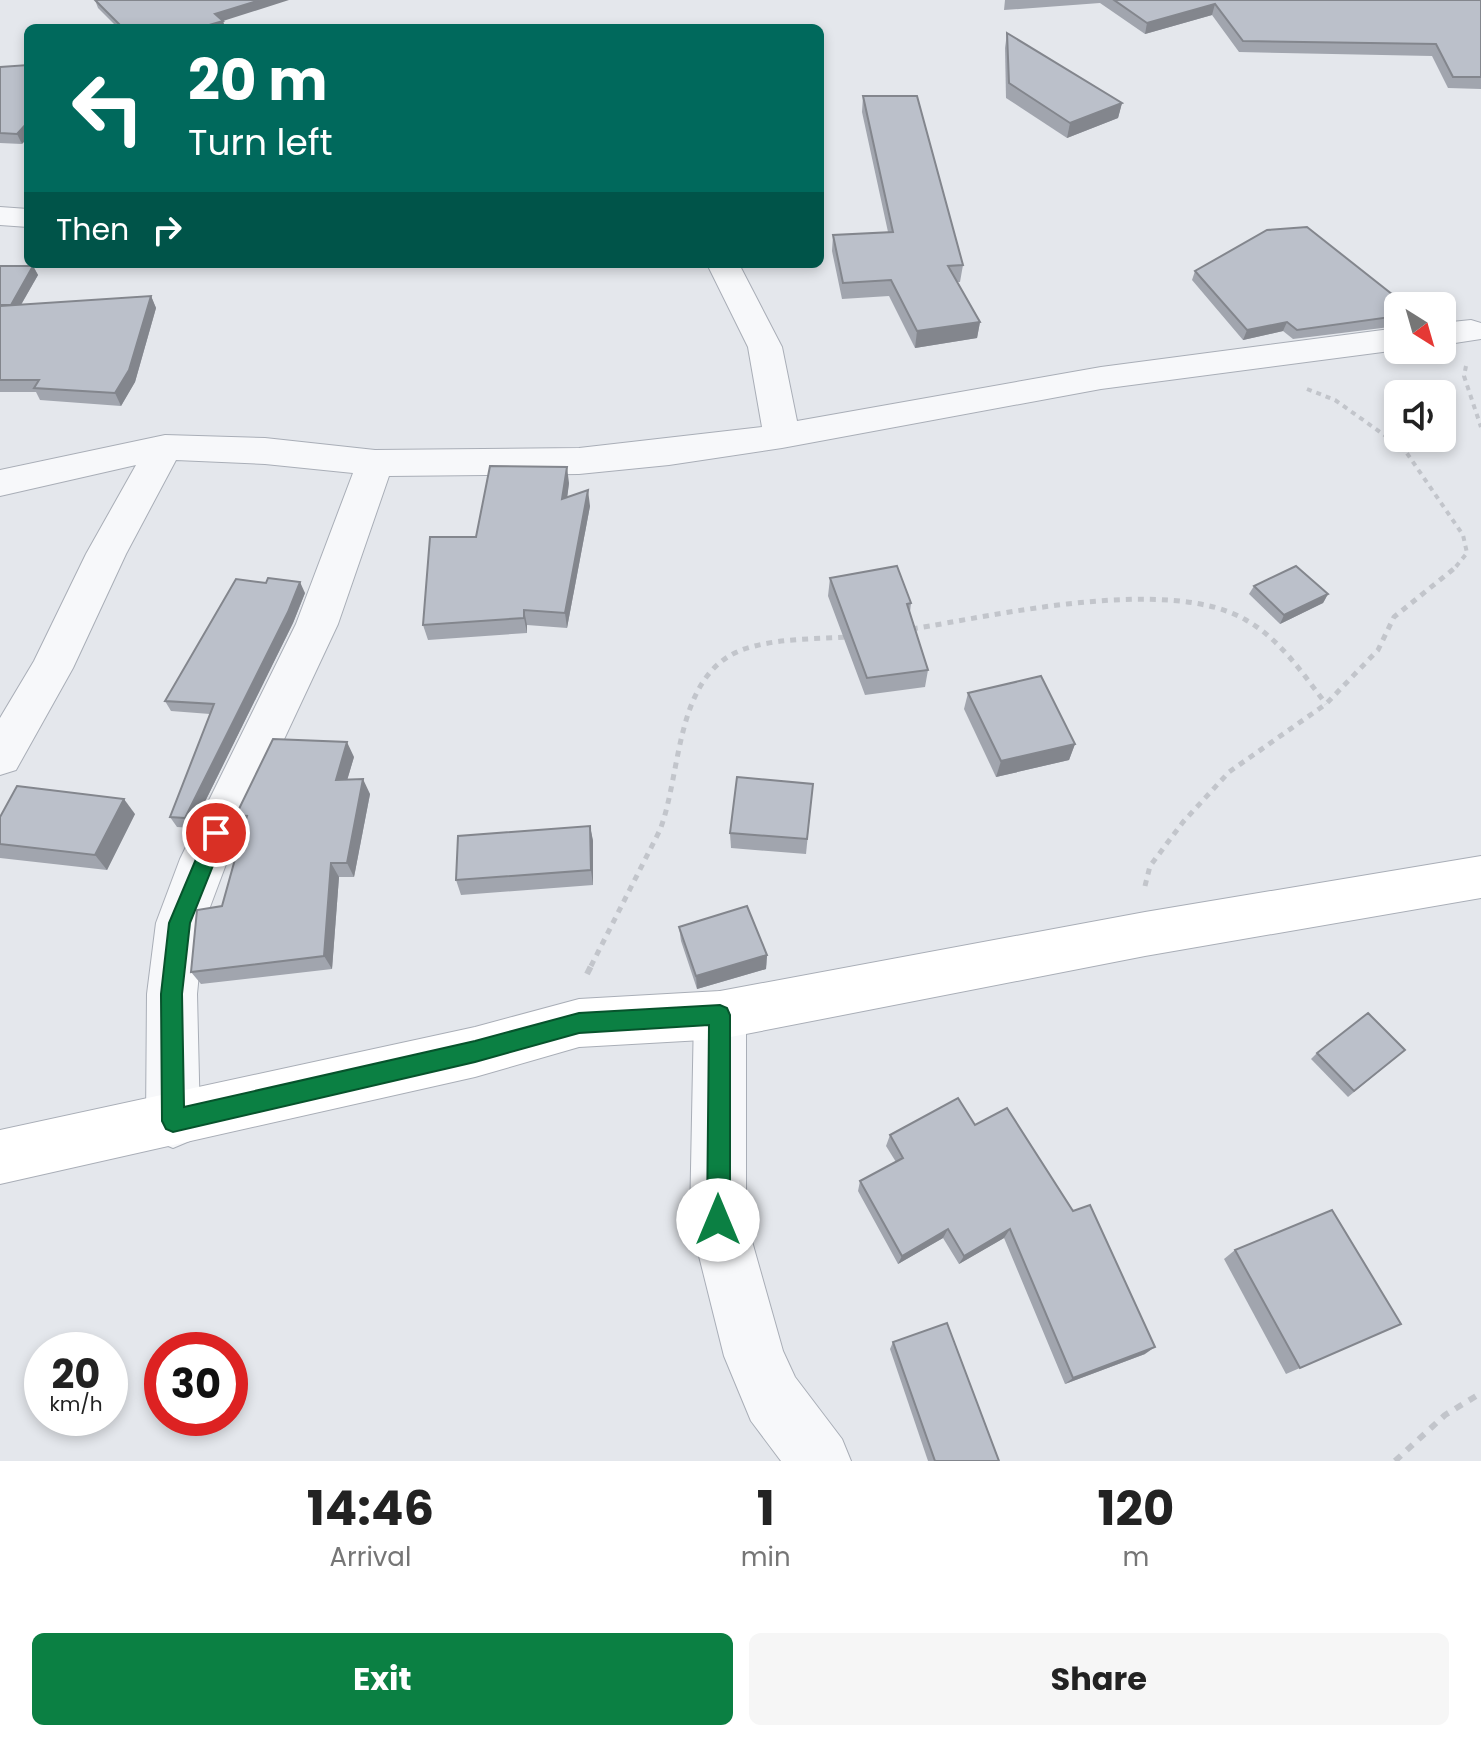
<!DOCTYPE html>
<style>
body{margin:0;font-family:Poppins,sans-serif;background:#f6f6f6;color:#222;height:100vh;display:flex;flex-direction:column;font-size:30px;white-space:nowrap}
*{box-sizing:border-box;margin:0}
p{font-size:26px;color:#767676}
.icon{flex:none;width:44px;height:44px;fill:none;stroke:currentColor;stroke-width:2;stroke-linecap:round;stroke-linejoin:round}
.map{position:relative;height:1461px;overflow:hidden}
.details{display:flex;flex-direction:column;background:#fff;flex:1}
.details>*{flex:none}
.banner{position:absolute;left:24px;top:24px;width:800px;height:244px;border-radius:12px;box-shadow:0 4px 12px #0003;background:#00695c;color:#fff;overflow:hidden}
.needle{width:52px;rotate:143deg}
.fabs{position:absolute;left:1384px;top:292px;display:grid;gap:16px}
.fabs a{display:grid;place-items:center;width:72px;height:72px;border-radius:12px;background:#fff;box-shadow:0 4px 12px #0003;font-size:40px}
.speed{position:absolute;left:24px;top:1332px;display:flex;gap:16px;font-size:40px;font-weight:700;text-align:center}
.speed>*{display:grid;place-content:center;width:104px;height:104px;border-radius:50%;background:#fff;box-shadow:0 4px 12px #0003;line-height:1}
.speed small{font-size:20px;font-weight:400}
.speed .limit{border:12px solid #d22;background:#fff;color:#111}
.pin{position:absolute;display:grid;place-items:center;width:68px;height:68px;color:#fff;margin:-34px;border:4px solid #fff;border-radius:50%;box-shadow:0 2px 8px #0007}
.me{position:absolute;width:88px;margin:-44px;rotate:0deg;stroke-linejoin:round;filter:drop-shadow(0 0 6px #0008)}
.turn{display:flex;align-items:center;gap:28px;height:168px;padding:0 32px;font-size:36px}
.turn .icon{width:104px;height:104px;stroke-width:2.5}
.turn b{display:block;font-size:56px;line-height:68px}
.then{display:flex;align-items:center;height:76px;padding:0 32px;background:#0003;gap:16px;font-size:30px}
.eta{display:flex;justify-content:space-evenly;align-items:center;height:136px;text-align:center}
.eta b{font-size:48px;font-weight:700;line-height:56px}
.action{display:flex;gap:16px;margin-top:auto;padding:16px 32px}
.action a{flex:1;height:92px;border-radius:12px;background:#0b8043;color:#fff;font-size:32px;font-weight:700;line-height:92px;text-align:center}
.action a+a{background:#f6f6f6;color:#222}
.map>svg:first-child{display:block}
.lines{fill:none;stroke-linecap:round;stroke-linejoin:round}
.street-casing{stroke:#a9aeb7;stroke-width:2}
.secondary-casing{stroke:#a9aeb7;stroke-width:2}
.path-far2{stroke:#c2c5cb;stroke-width:4;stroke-dasharray:5 5;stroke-linecap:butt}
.path-far1{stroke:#c2c5cb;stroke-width:5;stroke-dasharray:6 6;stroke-linecap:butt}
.path{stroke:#c2c5cb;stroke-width:6;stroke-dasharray:8 8;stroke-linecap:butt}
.street{fill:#f7f8fa;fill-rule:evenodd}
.secondary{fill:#fff;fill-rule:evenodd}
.wall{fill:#a1a5ae}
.shaded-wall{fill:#83868d}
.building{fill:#bbc0ca;stroke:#83868d;stroke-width:2}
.route{fill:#0b8043;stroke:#07532c;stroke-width:2}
</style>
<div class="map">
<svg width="1481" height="1461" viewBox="0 0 1481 1461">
<rect width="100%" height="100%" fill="#e4e7ec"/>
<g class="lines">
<g class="street-casing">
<g id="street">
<polygon points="0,207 28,209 28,227 0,225"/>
<polygon points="707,264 739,264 782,347 797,421 1101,367 1398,328 1398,350 1101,389 782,448 669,465 579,474 389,476 338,624 228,859 204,923 197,994 200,1121 192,1140 173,1148 154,1140 146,1121 147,994 156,923 180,859 296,624 353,473 265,464 176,460 126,554 73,668 16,770 0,775 0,718 34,661 86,554 136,465 0,496 0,470 165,435 265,438 375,450 579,448 762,427 748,347"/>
<polygon points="1471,320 1481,323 1481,339 1442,345 1442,323"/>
<polygon points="720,991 738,998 746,1015 746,1220 783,1351 795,1377 842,1439 851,1461 781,1461 751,1421 724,1356 690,1220 694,1015 702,998"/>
</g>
</g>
<g class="secondary-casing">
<polygon id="secondary" points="1481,856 1481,898 1145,956 720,1039 579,1047 475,1077 0,1184 0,1130 475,1027 579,999 720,991 1145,912"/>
</g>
<g class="path-far2">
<polyline points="1466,366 1464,376 1481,427"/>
<polyline points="1307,389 1335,400 1404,449 1463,535 1467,553 1454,569"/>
</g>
<g class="path-far1">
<path d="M912,629C998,615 1169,575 1246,620C1280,639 1303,674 1326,704"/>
<polyline points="1145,886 1150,866 1183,822 1229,772 1326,704 1378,650 1394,617 1456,567"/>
<path d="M591,966L660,830C683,769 674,667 751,647C783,638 817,639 850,637"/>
</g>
<g class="path">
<polyline points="587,974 592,964"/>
<polyline points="1395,1461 1445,1415 1481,1393"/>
</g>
<use href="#street" class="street"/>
<use href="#secondary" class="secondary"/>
</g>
<g class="wall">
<polygon points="95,0 223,21 225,28 118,28 98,8"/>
<polygon points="1005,0 1481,0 1481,89 1448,88 1432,56 1239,52 1212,15 1145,34 1100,3 1004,10"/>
<polygon points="1007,33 1122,103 1118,118 1067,138 1006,98 1005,48"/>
<polygon points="0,67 22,144 0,143"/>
<polygon points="863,96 963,265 960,282 957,282 980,322 977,338 915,348 889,296 842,299 832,251 833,235 888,232 862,112"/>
<polygon points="0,266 33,266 38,275 21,305 151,296 156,308 135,382 121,406 40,400 36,392 0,392"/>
<polygon points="1195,271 1398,306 1398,326 1293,339 1283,331 1243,340 1192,280"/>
<polygon points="569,483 567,497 590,506 567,628 527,625 527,633 428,640 423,625 476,537"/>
<polygon points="830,578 911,603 910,612 928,670 925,687 865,695 828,596"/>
<polygon points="1254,586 1328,594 1323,603 1280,624 1249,594"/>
<polygon points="305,593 293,623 192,828 177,827 170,817 210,714 171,711 165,701"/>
<polygon points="968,693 1075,744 1069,760 996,777 964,709"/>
<polygon points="354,757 347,780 370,794 354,877 339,877 332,969 201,984 191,972 222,906 244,828 236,815"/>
<polygon points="813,784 806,854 731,848 730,833"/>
<polygon points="135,814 107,870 0,858 0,817"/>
<polygon points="590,826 593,841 593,885 461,895 456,880"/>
<polygon points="679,927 767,955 766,969 697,989 681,941"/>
<polygon points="1405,1050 1348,1097 1311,1059 1317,1053"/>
<polygon points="975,1125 1145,1354 1065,1384 1004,1238 959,1264 943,1238 898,1264 858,1191 860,1181 896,1162 886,1146 890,1135"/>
<polygon points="1235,1250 1401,1324 1286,1374 1224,1259"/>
<polygon points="893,1342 999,1461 928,1461 890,1349"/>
</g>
<g class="shaded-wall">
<polygon points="260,0 289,0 223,21 225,28 199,28 215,14"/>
<polygon points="1215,4 1212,15 1145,34 1147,23"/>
<polygon points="1122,103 1118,118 1067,138 1070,123"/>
<polygon points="28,122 28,138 22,144 17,134"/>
<polygon points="33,266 38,275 15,315 10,306"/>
<polygon points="151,296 156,308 135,382 121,406 115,393"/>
<polygon points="980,322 977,338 915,348 917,331"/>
<polygon points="1287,322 1283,331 1243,340 1247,330"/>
<polygon points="567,467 569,483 565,515 562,499"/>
<polygon points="588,490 590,506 567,628 565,613"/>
<polygon points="300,582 305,593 293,623 192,828 185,818"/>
<polygon points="1328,594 1323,603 1280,624 1284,615"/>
<polygon points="524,610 527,625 527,633 524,618"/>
<polygon points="347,742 354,757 343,794 336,780"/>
<polygon points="1075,744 1069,760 996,777 1001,761"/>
<polygon points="363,779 370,794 354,877 347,863"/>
<polygon points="124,799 135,814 107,870 95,855"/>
<polygon points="590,826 593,841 593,885 591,870"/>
<polygon points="331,863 339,877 332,969 324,956"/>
<polygon points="767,955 766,969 697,989 696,976"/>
<polygon points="948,1229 943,1238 898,1264 902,1256"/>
<polygon points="1010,1229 1004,1238 959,1264 964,1256"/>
<polygon points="1155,1347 1145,1354 1065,1384 1073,1378"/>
</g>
<g class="building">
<polygon points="95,0 260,0 215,14 223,21 199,28 123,28"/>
<polygon points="1114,0 1481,0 1481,77 1453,77 1436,44 1243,41 1215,4 1147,23"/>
<polygon points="1007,33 1122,103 1070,123 1009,83"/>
<polygon points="28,65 28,122 17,134 0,133 0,67"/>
<polygon points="863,96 917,96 963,265 948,266 980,322 917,331 891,280 843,283 833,235 893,232"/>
<polygon points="1307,227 1407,306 1398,306 1398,316 1297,330 1287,322 1247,330 1195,271 1267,230"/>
<polygon points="0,266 33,266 11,305 0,305"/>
<polygon points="151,296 129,370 115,393 34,388 39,380 0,380 0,306"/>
<polygon points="490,466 567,467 562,499 588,490 565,613 524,610 524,618 423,625 430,537 476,537"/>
<polygon points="897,566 911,603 907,604 928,670 867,678 830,578"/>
<polygon points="1296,566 1328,594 1284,615 1254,586"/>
<polygon points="268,578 300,582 288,612 185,818 170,817 214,704 165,701 236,579 266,583"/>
<polygon points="1041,676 1075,744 1001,761 968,693"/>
<polygon points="273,739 347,742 336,780 363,779 347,863 331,863 324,956 191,972 197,910 222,906 247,816 236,815"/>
<polygon points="737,777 813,784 807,839 730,833"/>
<polygon points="17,786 124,799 95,855 0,844 0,817"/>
<polygon points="590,826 591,870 456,880 458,836"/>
<polygon points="747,906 767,955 696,976 679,927"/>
<polygon points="1368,1013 1405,1050 1354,1091 1317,1053"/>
<polygon points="958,1098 975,1125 1007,1108 1073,1211 1090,1205 1155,1347 1073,1378 1010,1229 964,1256 948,1229 902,1256 860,1181 903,1158 890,1135"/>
<polygon points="1332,1210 1401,1324 1300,1368 1235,1250"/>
<polygon points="947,1323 999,1461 935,1461 893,1342"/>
</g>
<polygon class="route" points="216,825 223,828 226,833 190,923 182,994 184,1107 475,1041 579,1013 720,1005 727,1008 730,1015 730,1220 727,1228 718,1231 710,1228 707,1220 709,1025 579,1033 475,1062 173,1132 166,1129 162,1121 161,994 169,923 207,833 210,828"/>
</svg>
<div class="fabs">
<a><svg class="needle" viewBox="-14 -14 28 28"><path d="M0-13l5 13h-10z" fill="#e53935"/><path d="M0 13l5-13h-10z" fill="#767676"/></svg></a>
<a><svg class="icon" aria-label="sound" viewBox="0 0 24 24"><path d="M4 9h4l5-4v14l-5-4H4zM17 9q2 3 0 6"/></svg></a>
</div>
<div class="speed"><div>20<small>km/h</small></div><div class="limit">30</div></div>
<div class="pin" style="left:216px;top:833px;background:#d93025"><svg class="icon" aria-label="arrive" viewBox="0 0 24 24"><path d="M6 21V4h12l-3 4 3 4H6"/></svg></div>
<svg class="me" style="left:718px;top:1220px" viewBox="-20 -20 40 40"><circle r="19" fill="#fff"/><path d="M0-13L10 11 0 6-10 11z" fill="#0b8043"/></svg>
<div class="banner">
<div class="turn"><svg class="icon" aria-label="left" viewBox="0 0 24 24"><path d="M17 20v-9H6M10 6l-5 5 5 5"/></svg><div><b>20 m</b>Turn left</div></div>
<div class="then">Then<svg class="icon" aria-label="right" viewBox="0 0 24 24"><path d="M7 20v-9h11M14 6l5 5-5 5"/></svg></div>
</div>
</div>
<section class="details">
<div class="eta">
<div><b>14:46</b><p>Arrival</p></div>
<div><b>1</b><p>min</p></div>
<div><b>120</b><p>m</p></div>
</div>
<div class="action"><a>Exit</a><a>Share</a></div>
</section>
